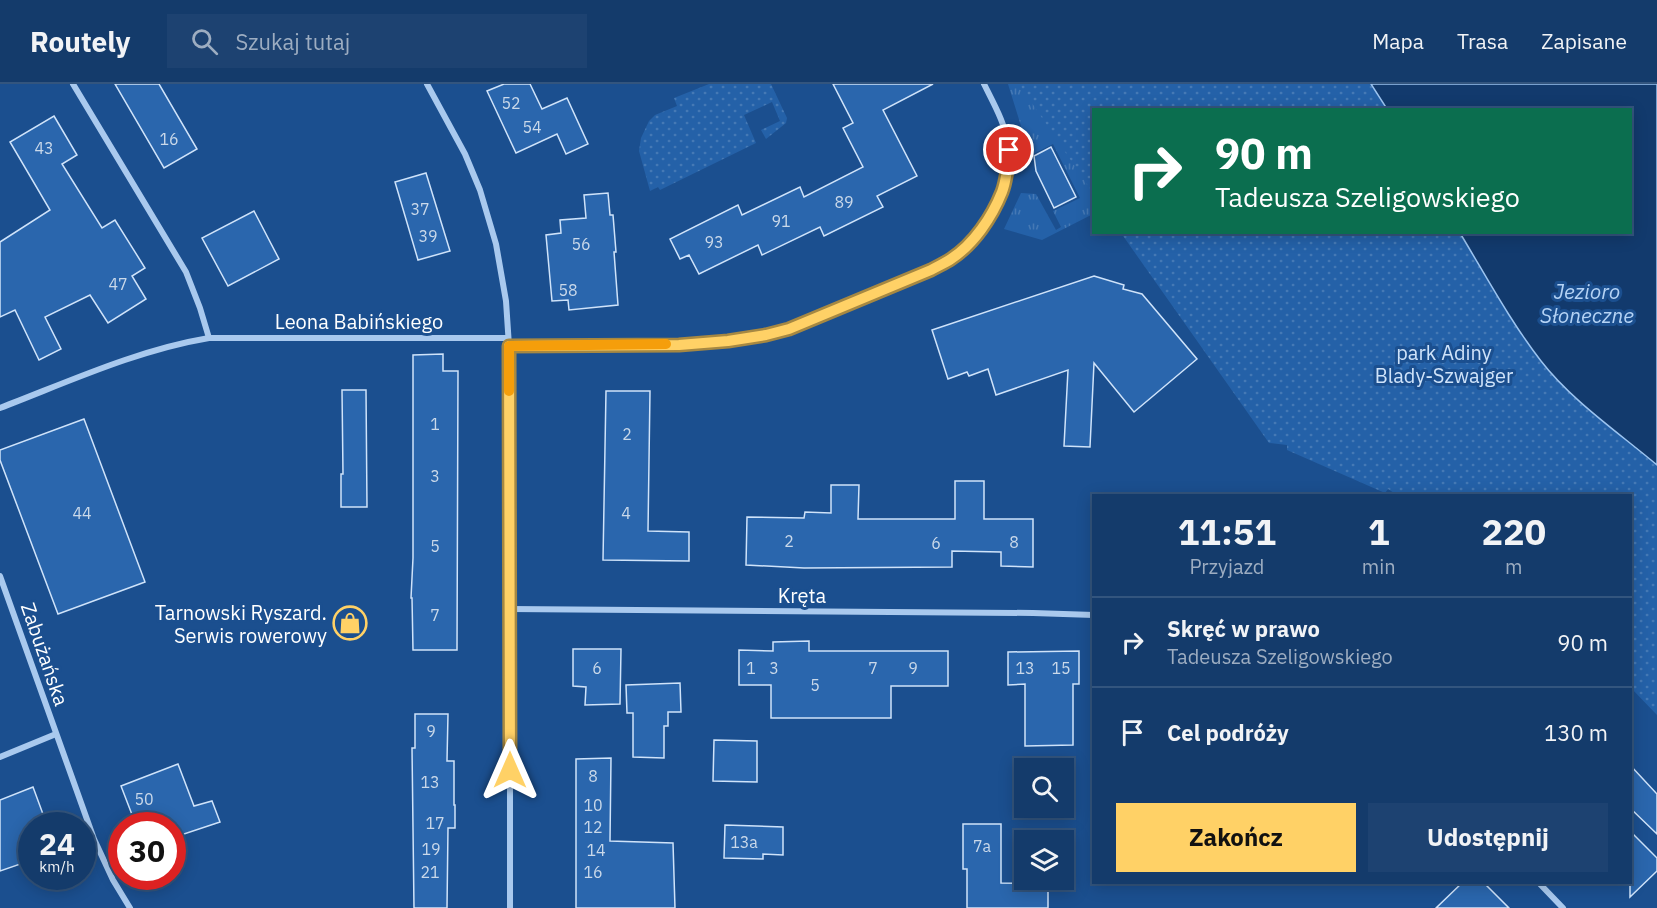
<!DOCTYPE html>
<html lang="pl">
<meta charset="utf-8">
<style>
body{margin:0;font-family:"IBM Plex Sans",sans-serif;background:#1d4271;color:#f1f3f6;height:100vh;display:flex;flex-direction:column;font-size:22px;white-space:nowrap}
*{box-sizing:border-box;margin:0}
p{font-size:20px;color:#9dadc1}
.icon{flex:none;width:33px;height:33px;fill:none;stroke:currentColor;stroke-width:2;stroke-linecap:round;stroke-linejoin:round}
.map{position:relative;flex:1;overflow:hidden}
.panel{position:absolute;left:1092px;top:410px;width:540px;height:390px;display:flex;flex-direction:column;background:#143b6b;border-radius:0px;box-shadow:0 3px 15px #0003,0 0 0 2px #33557e}
.panel>*{flex:none}
.guide{position:absolute;left:1092px;top:24px;width:540px;height:126px;border-radius:0px;box-shadow:0 3px 15px #0003,0 0 0 2px #33557e;background:#0b6e4f;color:#fff;overflow:hidden}
.controls{position:absolute;left:1014px;top:674px;display:grid;gap:12px}
.controls a{display:grid;place-items:center;width:60px;height:60px;border-radius:0px;background:#143b6b;box-shadow:0 3px 15px #0003,0 0 0 2px #33557e;font-size:30px}
.speed{position:absolute;left:18px;top:728px;display:flex;gap:12px;font-size:30px;font-weight:700;text-align:center}
.speed>*{display:grid;place-content:center;width:78px;height:78px;border-radius:50%;background:#143b6b;box-shadow:0 3px 15px #0003,0 0 0 2px #33557e;line-height:1}
.speed small{font-size:15px;font-weight:400}
.speed .limit{border:9px solid #d22;background:#fff;color:#111}
.pin{position:absolute;display:grid;place-items:center;width:51px;height:51px;color:#fff;margin:-26px;border:3px solid #fff;border-radius:50%;box-shadow:0 2px 6px #0007}
.me{position:absolute;width:66px;margin:-33px;rotate:0deg;stroke-linejoin:round;filter:drop-shadow(0 0 4px #0008)}
.turn{display:flex;align-items:center;gap:21px;height:126px;padding:0 24px;font-size:27px}
.turn .icon{width:78px;height:78px;stroke-width:2.5}
.turn b{display:block;font-size:42px;line-height:51px}
.eta{display:flex;justify-content:space-evenly;align-items:center;height:102px;text-align:center}
.eta b{font-size:36px;font-weight:800;line-height:42px}
.primary-button{display:flex;gap:12px;margin-top:auto;padding:12px 24px}
.primary-button a{flex:1;height:69px;border-radius:0px;background:#ffd166;color:#111;font-size:24px;font-weight:800;line-height:69px;text-align:center}
.primary-button a+a{background:#1d4271;color:#f1f3f6}
ul{padding:0;list-style:none}
li{display:flex;align-items:center;gap:18px;height:90px;padding:0 24px;border-top:2px solid #33557e}
li div{flex:1}
li b{display:block;font-size:22px}
li em{font-style:normal}
header{display:flex;align-items:center;gap:36px;box-sizing:border-box;height:84px;padding:0 30px;background:#143b6b;border-bottom:2px solid #33557e}
header strong{font-size:28px}
nav{display:flex;gap:33px;margin-inline-start:auto;font-size:21px}
.search{width:420px;height:54px;background:#1d4271;display:flex;align-items:center;gap:15px;box-sizing:border-box;padding:0 21px;border-radius:0px;color:#9dadc1;font-size:22px}
.map>svg:first-child{display:block}
.grass{fill:url(#grass-tufts)}
.park{fill:url(#park-dots)}
.water{fill:#123a6d;stroke:#9cc4f0;stroke-width:1.5}
.building{fill:#2a66ad;stroke:#cfe3fa;stroke-width:1.5}
.lines{fill:none;stroke-linecap:round;stroke-linejoin:round}
.minor{stroke:#a9c9ee;stroke-width:6}
.route-casing{stroke:#a68842;stroke-width:15}
.route{stroke:#ffd166;stroke-width:10}
.slow{stroke:#f59e0b;stroke-width:10}
.labels{text-anchor:middle;dominant-baseline:central;stroke-width:6;stroke-linejoin:round;paint-order:stroke}
.number-label{font-size:16px;fill:#cad9ea}
.street-label{font-size:20px;fill:#fff;stroke:#1b4f8f}
.park-label{font-size:20px;fill:#cfe3fa;stroke:#1b4f8f}
.poi-label{font-size:20px;fill:#fff;stroke:#1b4f8f;text-anchor:end}
.water-label{font-size:21px;font-style:italic;fill:#b5d3f5;stroke:#1b4f8f}
</style>
<header>
<strong>Routely</strong>
<div class="search"><svg class="icon" aria-label="search" viewBox="0 0 24 24"><circle cx="10" cy="10" r="6"/><path d="M15 15l6 6"/></svg>Szukaj tutaj</div>
<nav><a>Mapa</a><a>Trasa</a><a>Zapisane</a></nav>
</header>
<div class="map">
<svg width="1657" height="824" viewBox="0 0 1657 824">
<defs>
<pattern id="grass-tufts" width="24" height="20" patternUnits="userSpaceOnUse" patternTransform="scale(1.5)"><rect width="24" height="20" fill="#2461a8"/><path d="M3 7l-1-3M5 7V3M7 7l1-3M15 17l-1-3M17 17v-4M19 17l1-3" fill="none" stroke="#4579b5"/></pattern>
<pattern id="park-dots" width="8" height="8" patternUnits="userSpaceOnUse" patternTransform="scale(1.5)"><rect width="8" height="8" fill="#2461a8"/><path d="M2 2h.1M6 6h.1" fill="none" stroke="#4579b5" stroke-width="1.8" stroke-linecap="round"/></pattern>
</defs>
<rect width="100%" height="100%" fill="#1b4f8f"/>
<polygon class="grass" points="1008,0 1086,0 1094,26 1093,130 1042,156 1004,145 1021,109 1036,110 1056,146 1061,143 1053,127 1080,114 1053,60 1025,74 1021,42"/>
<g class="park">
<polygon points="709,0 771,0 787,34 786,39 766,55 761,46 780,37 772,18 744,31 756,59 660,106 658,103 650,107 639,67 641,54 649,37 655,31 677,22 674,14"/>
<polygon points="1019,0 1657,0 1657,631 1631,604 1630,411 1397,411 1388,405 1385,409 1287,366 1287,361 1269,359 1121,149 1630,148 1630,26 1094,26 1093,109"/>
</g>
<path class="water" d="M1371,0H1657V381C1619,349 1571,316 1541,277C1510,237 1486,192 1460,149L1630,148V26L1387,25Z"/>
<g class="building">
<polygon points="115,0 159,0 197,65 164,84"/>
<polygon points="504,0 530,0 542,25 567,14 588,60 566,70 557,50 516,69 487,7"/>
<polygon points="833,0 933,0 883,26 917,92 877,112 883,123 824,152 820,143 762,171 758,161 699,190 689,171 680,175 670,155 738,121 742,131 800,103 804,113 863,83 843,44 853,39"/>
<polygon points="54,32 77,71 62,80 102,144 115,136 145,184 132,192 146,215 108,239 90,211 45,233 61,265 39,276 15,226 0,233 0,158 50,126 10,58"/>
<polygon points="1051,63 1076,113 1054,124 1036,87 1034,72"/>
<polygon points="426,89 450,167 418,176 395,98"/>
<polygon points="608,109 610,131 613,131 616,168 614,168 618,221 569,226 568,216 552,217 546,151 561,149 560,136 586,134 584,111"/>
<polygon points="254,127 279,175 228,202 202,154"/>
<polygon points="1094,192 1124,201 1123,205 1142,210 1197,275 1134,328 1094,279 1090,363 1064,362 1068,286 996,311 988,285 969,292 967,288 948,295 932,246"/>
<polygon points="443,270 443,287 458,287 457,566 413,566 412,514 411,514 413,474 413,271"/>
<polygon points="342,306 366,306 367,423 341,423 341,390 343,390"/>
<polygon points="606,307 650,307 648,447 689,448 689,477 603,476"/>
<polygon points="84,335 145,498 58,530 0,376 0,366"/>
<polygon points="955,397 984,397 984,435 1033,435 1033,483 1001,482 1001,468 952,467 952,483 804,484 746,481 747,433 804,434 805,428 831,429 831,401 859,401 858,435 955,435"/>
<polygon points="809,557 809,567 948,567 948,602 891,602 891,634 771,634 771,601 739,601 739,566 773,567 773,558"/>
<polygon points="573,565 621,565 620,620 585,621 586,603 573,602"/>
<polygon points="1079,567 1079,600 1073,600 1073,661 1025,662 1025,600 1008,601 1008,568"/>
<polygon points="680,599 681,628 668,628 668,642 664,642 664,674 633,673 633,629 627,629 626,601"/>
<polygon points="415,630 448,630 447,677 454,677 454,721 455,721 455,744 448,744 447,824 414,824 412,664 415,664"/>
<polygon points="714,656 757,657 757,698 713,697"/>
<polygon points="611,674 610,757 673,759 675,824 576,824 576,675"/>
<polygon points="178,680 194,722 212,717 220,738 172,754 172,741 136,741 121,702"/>
<polygon points="1630,681 1657,710 1657,750 1630,724"/>
<polygon points="33,703 47,741 32,741 32,776 0,787 0,716"/>
<polygon points="963,740 1001,740 1001,799 1048,800 1048,824 967,824 967,785 963,785"/>
<polygon points="725,741 783,743 783,771 763,770 763,775 724,774"/>
<polygon points="1630,747 1657,774 1657,787 1630,813"/>
<polygon points="1463,798 1483,798 1509,824 1436,824"/>
</g>
<g class="lines">
<g class="minor">
<polyline points="73,0 186,188 200,224 209,254"/>
<polyline points="427,0 465,70 480,106 496,160 506,217 509,262 510,525 510,824"/>
<path d="M509,262L679,261L728,257L766,251L789,245L931,186C939,182 948,178 955,172C984,149 1014,104 1009,64C1006,41 994,20 984,0"/>
<path d="M0,324C68,298 137,266 209,254H508"/>
<polyline points="0,492 94,755 113,796 130,824"/>
<polyline points="510,525 1033,529 1094,531"/>
<polyline points="0,673 56,650"/>
<polyline points="1538,798 1563,824"/>
</g>
</g>
<g class="lines">
<g class="route-casing">
<path id="route" d="M510,686L509,262L679,261L728,257L766,251L789,245L931,186C938,182 945,179 951,175C974,160 992,133 1002,108C1007,95 1008,80 1009,66"/>
</g>
<use href="#route" class="route"/>
<polyline class="slow" points="509,307 509,262 666,260"/>
</g>
<defs>
<g id="shop-ring" transform="scale(1.725)"><circle r="9.5" fill="#1b4f8f" stroke="#ffd166" stroke-width="1.5"/><path d="M-5-2.5h2.3a2.7 3.5 0 0 1 5.4 0H5L5.5 6h-11ZM-1.5-2.5h3a1.5 2.3 0 0 0-3 0Z" fill="#ffd166"/></g>
</defs>
<g fill-rule="evenodd">
<use href="#shop-ring" x="350" y="539"/>
</g>
<g class="labels">
<g class="number-label">
<text x="511" y="19">52</text>
<text x="532" y="43">54</text>
<text x="169" y="55">16</text>
<text x="44" y="64">43</text>
<text x="844" y="118">89</text>
<text x="420" y="125">37</text>
<text x="781" y="137">91</text>
<text x="428" y="152">39</text>
<text x="714" y="158">93</text>
<text x="581" y="160">56</text>
<text x="118" y="200">47</text>
<text x="568" y="206">58</text>
<text x="435" y="340">1</text>
<text x="627" y="350">2</text>
<text x="435" y="392">3</text>
<text x="82" y="429">44</text>
<text x="626" y="429">4</text>
<text x="789" y="457">2</text>
<text x="1014" y="458">8</text>
<text x="936" y="459">6</text>
<text x="435" y="462">5</text>
<text x="435" y="531">7</text>
<text x="597" y="584">6</text>
<text x="751" y="584">1</text>
<text x="774" y="584">3</text>
<text x="873" y="584">7</text>
<text x="913" y="584">9</text>
<text x="1025" y="584">13</text>
<text x="1061" y="584">15</text>
<text x="815" y="601">5</text>
<text x="431" y="647">9</text>
<text x="593" y="692">8</text>
<text x="430" y="698">13</text>
<text x="144" y="715">50</text>
<text x="593" y="721">10</text>
<text x="435" y="739">17</text>
<text x="593" y="743">12</text>
<text x="744" y="758">13a</text>
<text x="982" y="762">7a</text>
<text x="431" y="765">19</text>
<text x="596" y="766">14</text>
<text x="430" y="788">21</text>
<text x="593" y="788">16</text>
</g>
<g class="street-label">
<text x="359" y="237">Leona Babińskiego</text>
<text x="802" y="511">Kręta</text>
<text transform="translate(45 570) rotate(71)">Zabużańska</text>
</g>
<g class="park-label">
<text x="1444" y="268">park Adiny<tspan x="1444" dy="23">Blady-Szwajger</tspan></text>
</g>
<g class="poi-label">
<text x="327" y="528">Tarnowski Ryszard.<tspan x="327" dy="23">Serwis rowerowy</tspan></text>
</g>
<g class="water-label">
<text x="1587" y="207">Jezioro<tspan x="1587" dy="24">Słoneczne</tspan></text>
</g>
</g>
</svg>
<div class="controls">
<a><svg class="icon" aria-label="search" viewBox="0 0 24 24"><circle cx="10" cy="10" r="6"/><path d="M15 15l6 6"/></svg></a>
<a><svg class="icon" aria-label="layers" viewBox="0 0 24 24"><path d="M12 4l9 5-9 5-9-5zM3 14l9 5 9-5"/></svg></a>
</div>
<div class="speed"><div>24<small>km/h</small></div><div class="limit">30</div></div>
<div class="pin" style="left:1009px;top:66px;background:#d93025"><svg class="icon" aria-label="arrive" viewBox="0 0 24 24"><path d="M6 21V4h12l-3 4 3 4H6"/></svg></div>
<svg class="me" style="left:510px;top:686px" viewBox="-20 -20 40 40"><path d="M0-17L14 15 0 8-14 15z" fill="#ffd166" stroke="#fff" stroke-width="4"/></svg>
<div class="guide">
<div class="turn"><svg class="icon" aria-label="right" viewBox="0 0 24 24"><path d="M7 20v-9h11M14 6l5 5-5 5"/></svg><div><b>90 m</b>Tadeusza Szeligowskiego</div></div>
</div>
<section class="panel">
<div class="eta">
<div><b>11:51</b><p>Przyjazd</p></div>
<div><b>1</b><p>min</p></div>
<div><b>220</b><p>m</p></div>
</div>
<ul>
<li><svg class="icon" aria-label="right" viewBox="0 0 24 24"><path d="M7 20v-9h11M14 6l5 5-5 5"/></svg><div><b>Skręć w prawo</b><p>Tadeusza Szeligowskiego</p></div><em>90 m</em></li>
<li><svg class="icon" aria-label="arrive" viewBox="0 0 24 24"><path d="M6 21V4h12l-3 4 3 4H6"/></svg><div><b>Cel podróży</b></div><em>130 m</em></li>
</ul>
<div class="primary-button"><a>Zakończ</a><a>Udostępnij</a></div>
</section>
</div>
